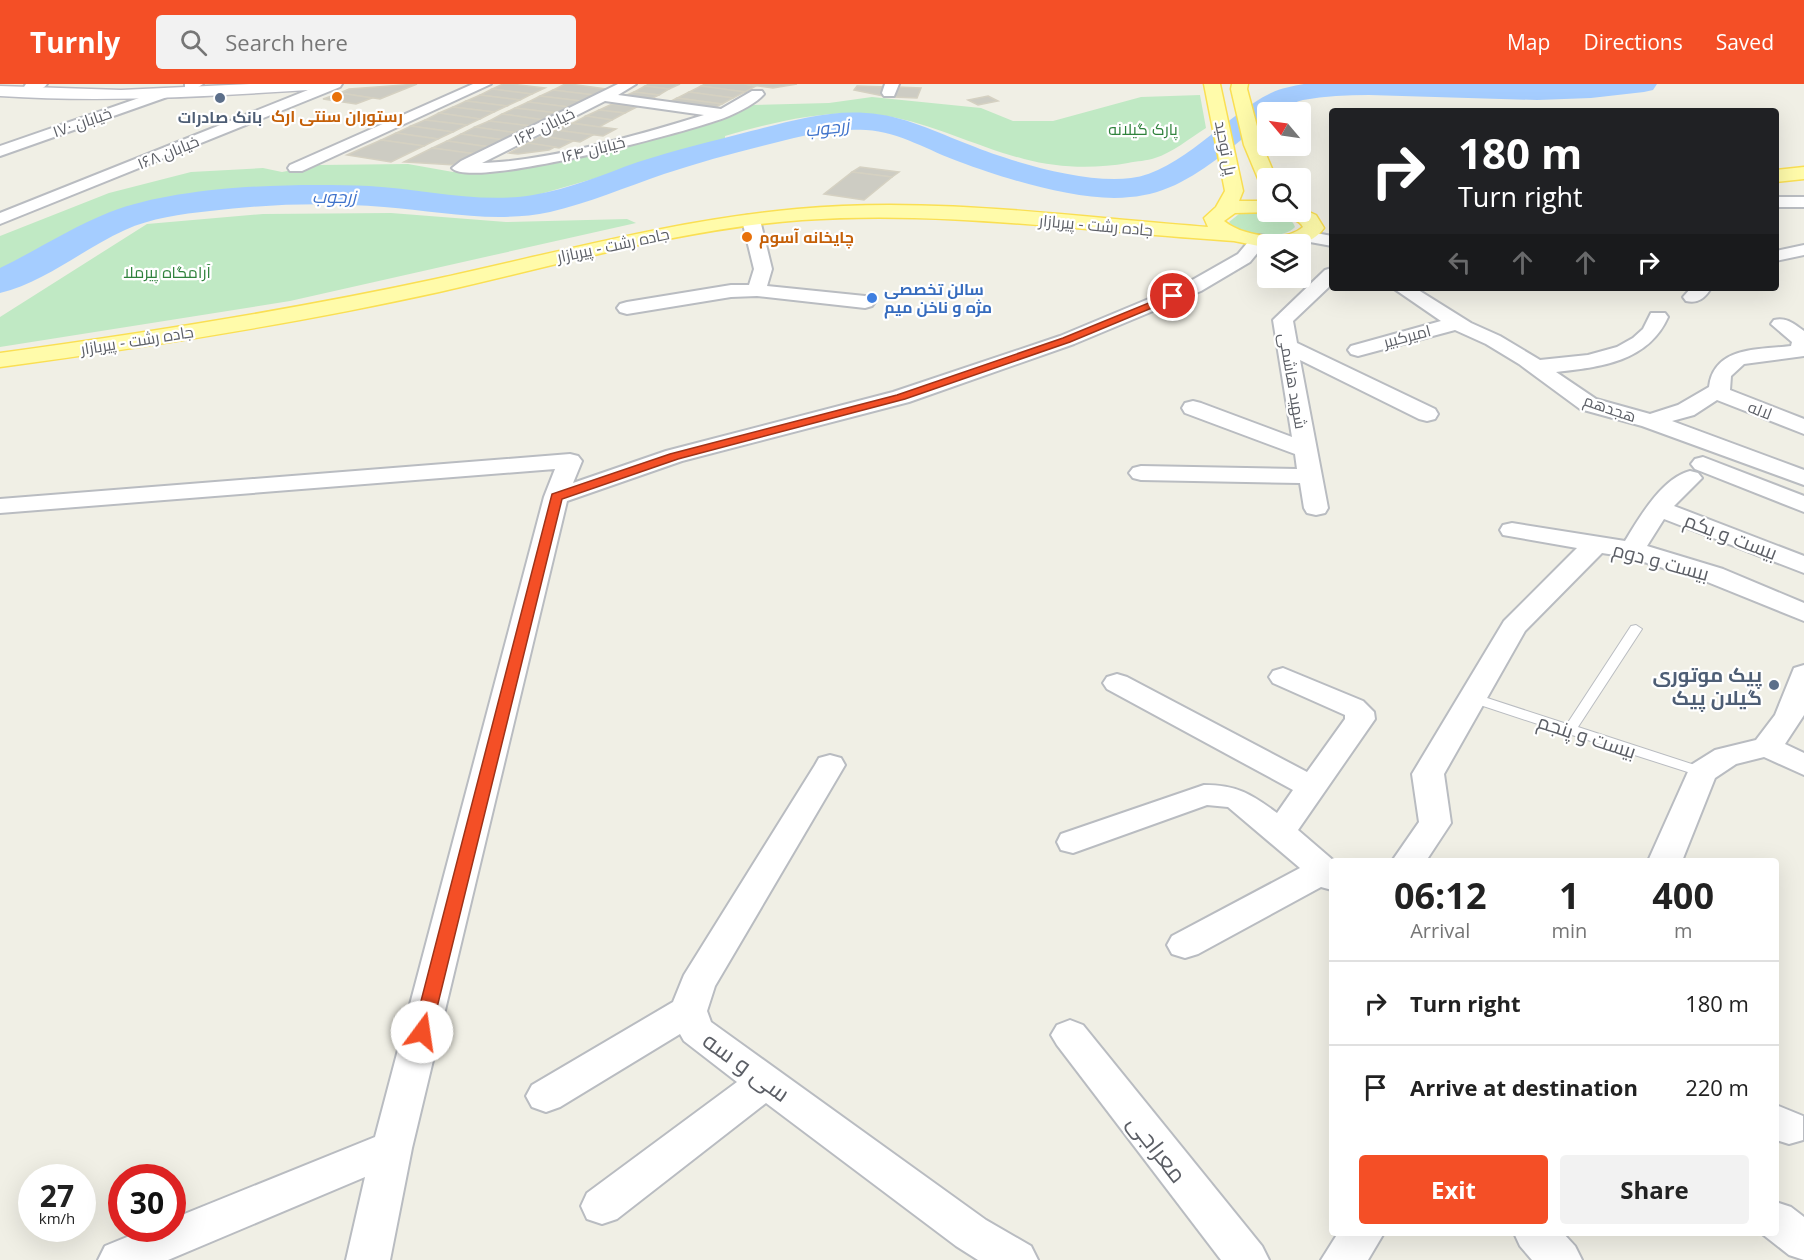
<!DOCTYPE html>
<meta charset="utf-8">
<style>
body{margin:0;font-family:"Open Sans",Cairo,sans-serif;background:#f2f2f2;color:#222;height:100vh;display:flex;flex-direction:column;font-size:22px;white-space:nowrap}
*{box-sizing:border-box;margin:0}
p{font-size:20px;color:#767676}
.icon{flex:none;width:33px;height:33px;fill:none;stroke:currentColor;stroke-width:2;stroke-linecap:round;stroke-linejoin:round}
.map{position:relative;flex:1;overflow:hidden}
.details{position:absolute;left:1329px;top:774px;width:450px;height:378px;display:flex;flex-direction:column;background:#fff;border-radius:6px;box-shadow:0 6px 24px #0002}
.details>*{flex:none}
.banner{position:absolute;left:1329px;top:24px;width:450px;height:183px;border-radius:6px;box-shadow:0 6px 24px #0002;background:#202124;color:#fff;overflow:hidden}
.needle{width:39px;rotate:299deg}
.tools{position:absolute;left:1257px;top:18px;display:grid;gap:12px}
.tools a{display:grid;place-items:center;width:54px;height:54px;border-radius:6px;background:#fff;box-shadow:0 6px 24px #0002;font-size:30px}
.speed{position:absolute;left:18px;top:1080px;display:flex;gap:12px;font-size:30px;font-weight:700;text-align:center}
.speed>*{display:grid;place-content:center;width:78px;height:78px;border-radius:50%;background:#fff;box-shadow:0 6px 24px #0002;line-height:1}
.speed small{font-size:15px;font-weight:400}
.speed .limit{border:9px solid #d22;background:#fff;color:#111}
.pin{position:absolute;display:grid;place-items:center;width:51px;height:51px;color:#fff;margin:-26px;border:3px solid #fff;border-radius:50%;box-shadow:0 2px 6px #0007}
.me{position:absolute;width:66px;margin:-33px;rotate:14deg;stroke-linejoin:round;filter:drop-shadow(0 0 4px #0008)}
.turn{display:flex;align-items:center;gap:21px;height:126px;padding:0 30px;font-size:27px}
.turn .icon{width:78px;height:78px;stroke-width:2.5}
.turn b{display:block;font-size:42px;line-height:51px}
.lanes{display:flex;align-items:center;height:57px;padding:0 30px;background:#0003;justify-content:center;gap:30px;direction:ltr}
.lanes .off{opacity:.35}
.eta{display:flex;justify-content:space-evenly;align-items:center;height:102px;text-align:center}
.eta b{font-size:36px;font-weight:700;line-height:42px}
.action{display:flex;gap:12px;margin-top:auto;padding:12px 30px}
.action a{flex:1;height:69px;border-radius:6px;background:#f44f26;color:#fff;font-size:24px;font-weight:700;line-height:69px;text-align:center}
.action a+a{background:#f2f2f2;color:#222}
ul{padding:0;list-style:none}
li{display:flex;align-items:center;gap:18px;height:84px;padding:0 30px;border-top:2px solid #e0e0e0}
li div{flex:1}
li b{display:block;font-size:22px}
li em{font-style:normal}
header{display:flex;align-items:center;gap:36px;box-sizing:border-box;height:84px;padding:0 30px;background:#f44f26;color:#fff}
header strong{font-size:28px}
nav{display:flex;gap:33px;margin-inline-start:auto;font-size:21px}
.search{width:420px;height:54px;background:#f2f2f2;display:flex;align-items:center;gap:15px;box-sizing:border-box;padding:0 21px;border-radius:6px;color:#767676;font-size:22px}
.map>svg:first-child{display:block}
.green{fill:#c0e9c4}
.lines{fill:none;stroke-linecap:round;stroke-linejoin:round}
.river{fill:#a5cdff;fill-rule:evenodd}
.building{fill:#cdccc3;stroke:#d5d1c2;stroke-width:1.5}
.lane-casing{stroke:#b9bcc1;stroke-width:2}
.street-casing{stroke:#b9bcc1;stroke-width:4}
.secondary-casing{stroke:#babcc3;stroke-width:3}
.primary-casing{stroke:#fadf53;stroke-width:3}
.lane{fill:#fff;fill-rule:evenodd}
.street{fill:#fff;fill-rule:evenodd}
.secondary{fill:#fff;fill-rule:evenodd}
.primary{fill:#fffbaa;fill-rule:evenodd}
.route{fill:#f44f26;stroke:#9f3319;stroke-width:1.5}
.food-dot{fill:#e8710a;stroke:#fff;stroke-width:2}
.service-dot{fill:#5c6f8a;stroke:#fff;stroke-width:2}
.shop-dot{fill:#3f7fe0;stroke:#fff;stroke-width:2}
.labels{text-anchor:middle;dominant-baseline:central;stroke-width:4.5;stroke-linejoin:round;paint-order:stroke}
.far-food-label{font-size:16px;font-weight:bold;fill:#c56008;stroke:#fff}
.far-service-label{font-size:16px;font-weight:bold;fill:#4e5e75;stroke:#fff}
.far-street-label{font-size:16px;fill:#5c5f66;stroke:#fff}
.far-park-label{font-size:16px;fill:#2f823c;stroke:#fff}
.far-shop-label{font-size:16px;font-weight:bold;fill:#366cbe;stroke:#fff;text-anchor:start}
.far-water-label{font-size:18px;font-style:italic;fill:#3f73cb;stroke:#fff}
.street-label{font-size:20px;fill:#5c5f66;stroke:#fff}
.service-label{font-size:20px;font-weight:bold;fill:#4e5e75;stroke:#fff;text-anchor:end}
.near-street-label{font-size:24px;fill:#5c5f66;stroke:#fff}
</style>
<header>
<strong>Turnly</strong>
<div class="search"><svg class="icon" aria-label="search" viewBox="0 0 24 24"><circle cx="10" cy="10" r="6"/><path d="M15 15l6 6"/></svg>Search here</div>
<nav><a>Map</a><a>Directions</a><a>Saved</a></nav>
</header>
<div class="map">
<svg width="1804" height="1176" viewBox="0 0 1804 1176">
<rect width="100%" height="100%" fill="#f0efe5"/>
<g class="green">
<path d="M1200,11L1206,44C1190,54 1172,69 1155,74C1147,77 1137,77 1128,79C1094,85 1058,84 1024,75C977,63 934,40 886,32C832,23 775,38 725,52V57L537,111L504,118L468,116L433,110L347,107L255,109L177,119L121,132L0,187V152L109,109L191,88L263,84L282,88L319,81L408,80L453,88L496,86L725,33L751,21L829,19L872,13L981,24L1013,37H1053L1141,13Z"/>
<path d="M1263,128C1275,130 1291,131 1295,143C1282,157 1240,154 1229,138L1239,130Z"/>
<polygon points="391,129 506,138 627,135 636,139 290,217 0,263 0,233 147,140 263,130"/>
</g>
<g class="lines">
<path class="river" d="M1304,0H1657L1653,6L1644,8L1591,14L1537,16L1369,11C1347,11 1325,12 1303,16C1290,19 1281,28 1268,28V35C1239,56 1213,82 1181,98C1166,106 1147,112 1130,113C1084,119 1005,95 960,78C929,67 900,48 866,46C835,44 804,51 774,59C737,68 700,78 664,90C626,103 589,119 550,128C494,140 439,127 384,123C326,118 267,120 210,127C181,130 151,134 125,146C83,165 45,198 0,209V184C37,166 72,143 110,128C181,101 294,99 369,102C423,105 479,120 533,111C570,105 604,90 638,78C675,66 713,57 751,47C788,38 827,26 866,29C903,31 936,48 970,61C1012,78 1086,100 1131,94C1179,89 1227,30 1271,9C1281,4 1293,2 1304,0Z"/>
</g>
<g class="building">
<polygon points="417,0 380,15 340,9 349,5"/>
<polygon points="503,0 511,0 545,4 532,10 492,5"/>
<polygon points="565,0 570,0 606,5 594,11 553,6"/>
<polygon points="649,0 680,0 669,5 645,2"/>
<polygon points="705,0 744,0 756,2 745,8 701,2"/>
<polygon points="744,0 797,0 773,4"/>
<polygon points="645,2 669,5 659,11 634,8"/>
<polygon points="701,2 745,8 733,14 689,8"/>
<polygon points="857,2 887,3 883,12 854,6"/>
<polygon points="897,3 921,4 917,14 893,13"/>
<polygon points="492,5 532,10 520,16 480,11"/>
<polygon points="553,6 594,11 581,17 540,12"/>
<polygon points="634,8 659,11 647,17 622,13"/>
<polygon points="689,8 733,14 722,20 677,14"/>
<polygon points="340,9 372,14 356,20 323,15"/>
<polygon points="480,11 520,16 507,22 466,17"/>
<polygon points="540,12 581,17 569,23 528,18"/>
<polygon points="988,12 998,17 978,21 968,16"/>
<polygon points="677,14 722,20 710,26 665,20"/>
<polygon points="466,17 507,22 494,28 453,23"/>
<polygon points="528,18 569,23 557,29 515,24"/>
<polygon points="612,20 637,23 625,29 599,26"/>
<polygon points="453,23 494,28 480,35 439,29"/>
<polygon points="515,24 557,29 544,36 502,30"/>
<polygon points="599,26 625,29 612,36 586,32"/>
<polygon points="439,29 480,35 467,41 425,36"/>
<polygon points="502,30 544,36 531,42 489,37"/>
<polygon points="586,32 612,36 599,43 573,39"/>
<polygon points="425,36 467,41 453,48 411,42"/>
<polygon points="489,37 531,42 518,49 475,43"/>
<polygon points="569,39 616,45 603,52 556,46"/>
<polygon points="411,42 453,48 438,55 396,49"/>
<polygon points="475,43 518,49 504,56 461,50"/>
<polygon points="556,46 593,51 580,58 542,52"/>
<polygon points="396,49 438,55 424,62 381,56"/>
<polygon points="461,50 504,56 490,63 447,57"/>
<polygon points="542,52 573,57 559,64 528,59"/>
<polygon points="381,56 424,62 391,78 347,71"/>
<polygon points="447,57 490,63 476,70 432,64"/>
<polygon points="528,59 555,63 549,66 518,70 509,69"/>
<polygon points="432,64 476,70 455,81 404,78"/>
<polygon points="860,83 899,88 892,93 852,88"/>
<polygon points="852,88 892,93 864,116 824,110"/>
</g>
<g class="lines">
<g class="lane-casing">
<polygon id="lane" points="1636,541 1642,545 1578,643 1707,685 1709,688 1707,691 1697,691 1572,651 1564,650 1562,648 1468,617 1466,614 1473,610 1478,611 1567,640 1631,542"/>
</g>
<g class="street-casing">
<g id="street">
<path d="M26,0H47C43,6 33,8 26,6L24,3Z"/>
<polygon points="185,0 203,0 195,5 185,5"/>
<polygon points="323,0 342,0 340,3 0,140 0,129"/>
<polygon points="473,0 491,0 302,87 290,87 288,84 290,81"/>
<path d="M618,0H636L618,11L721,25L752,7H762L764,10C757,19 740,27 729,32C697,46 470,106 452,84L461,77ZM605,17L704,31C639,51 549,77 482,79Z"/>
<polygon points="885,0 899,0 894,12 884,12 882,9"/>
<polygon points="165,5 170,6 172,9 170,12 0,72 0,62"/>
<rect x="1776" y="113" width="28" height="10"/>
<polygon points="751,131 757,132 760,136 772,185 767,202 865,212 872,214 875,218 872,222 865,224 757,212 731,213 627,230 620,228 617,224 620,220 627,218 731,201 749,201 754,185 742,136 745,132"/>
<polygon points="1305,147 1332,152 1332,162 1299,156 1296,152 1299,148"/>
<polygon points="1259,151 1265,152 1268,156 1250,178 1201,207 1074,260 909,318 682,377 567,417 412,1064 390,1176 346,1176 365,1093 168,1176 98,1176 105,1162 149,1144 172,1144 172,1135 375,1053 544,413 555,385 0,429 0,415 570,370 578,372 582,377 573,399 666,367 893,308 1060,252 1187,199 1238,170 1253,152"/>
<polygon points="1804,161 1804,171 1776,177 1776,167"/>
<polygon points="1332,184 1332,200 1293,237 1297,259 1435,325 1438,330 1435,335 1427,337 1419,335 1300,276 1328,424 1325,429 1316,431 1307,429 1304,424 1300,399 1141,396 1133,394 1129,389 1133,384 1141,382 1297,385 1295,370 1185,329 1182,324 1185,319 1193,317 1201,319 1292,353 1273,236 1325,186"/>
<path d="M1393,204H1415L1471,239L1500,252L1540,276L1588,271L1617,263L1633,254L1643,245L1651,229H1665L1668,233C1648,278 1600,283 1556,288L1596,315L1650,330L1678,321L1709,303C1714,262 1759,266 1791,262L1792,258L1771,240L1774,236C1787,233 1794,240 1804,247V272L1744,280L1731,292L1730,306L1804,335V350L1717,316L1694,331L1672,337L1804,386V401L1642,342L1580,325L1519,280L1486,260L1455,246L1358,272L1351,270L1348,266L1351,262L1441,237Z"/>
<path d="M1691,204H1711C1705,214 1698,220 1686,217L1683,213Z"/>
<polygon points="1703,373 1804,412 1804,428 1695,385 1691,380 1695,375"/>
<path d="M1690,387L1698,389L1702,394L1674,422L1804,472V489L1664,435L1647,462L1723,485L1804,519V537L1705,497L1628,473L1602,469L1525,547L1444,690L1451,739L1426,777H1392L1419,738L1412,690L1504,537L1577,464L1503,451L1500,446L1503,441L1512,439L1625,457C1639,434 1662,394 1690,387Z"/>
<polygon points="1804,581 1804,631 1785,660 1804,669 1804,691 1764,673 1736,680 1715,694 1682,777 1648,777 1691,681 1715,666 1756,656 1775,631 1794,584"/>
<path d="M1283,584L1363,617L1374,628L1375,635L1298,746L1334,777H1332V806L1321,803L1198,870L1185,874L1172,870L1167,861L1172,852L1300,784L1228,723L1207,721L1073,769L1061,766L1057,758L1061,750L1204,701C1237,701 1251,710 1277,729L1293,706L1107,605L1103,599L1107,593L1117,590L1127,593L1307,688L1345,635V631L1273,599L1269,593L1273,587Z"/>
<polygon points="830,671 841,674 845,681 715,902 707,927 711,938 986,1136 1031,1162 1038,1176 978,1176 956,1162 766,1019 617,1135 602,1140 587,1135 581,1122 587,1109 737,998 684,957 680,950 560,1023 546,1028 532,1023 526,1012 532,1001 673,918 684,891 815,681 819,674"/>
<polygon points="1070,936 1083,941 1262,1162 1269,1176 1221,1176 1057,961 1051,951 1057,941"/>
<polygon points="1776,1021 1803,1032 1803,1056 1789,1060 1776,1056"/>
<polygon points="1776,1118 1791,1123 1804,1133 1804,1176 1789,1171 1761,1149 1776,1149"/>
<polygon points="1338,1149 1384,1149 1368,1176 1321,1176"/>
<polygon points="1514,1149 1563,1149 1575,1162 1582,1176 1532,1176 1520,1162"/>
</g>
</g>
<g class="secondary-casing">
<path id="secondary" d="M250,0H331L323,5C215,12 108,19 0,12V2L121,6Z"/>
</g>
<g class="primary-casing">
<g id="primary">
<path d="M1204,0H1220L1243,107L1239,117H1268V128H1273L1235,129L1224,137C1242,152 1285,159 1303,143C1299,135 1289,135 1284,128H1300V124L1316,131L1324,144C1311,163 1289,160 1268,160V163H1264L1234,157C1090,148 946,126 802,136C679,145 559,181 439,208C294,240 147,263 0,283V269C146,249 292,226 436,195C556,169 674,136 797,125C934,112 1072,133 1208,143L1204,134L1216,123L1225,107Z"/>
<polygon points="1232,0 1248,0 1247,5 1262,61 1276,94 1268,94 1268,102 1261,101 1259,97 1244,61 1231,5"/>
<polygon points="1804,83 1804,95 1776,98 1776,86"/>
</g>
</g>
<use href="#lane" class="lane"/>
<use href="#street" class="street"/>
<use href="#secondary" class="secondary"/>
<use href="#primary" class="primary"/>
</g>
<polygon class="route" points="1173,209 1177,212 1176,214 1070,258 905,315 678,375 562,415 431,948 428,953 422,955 415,953 413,948 552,410 670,370 897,311 1063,254"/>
<g class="food-dot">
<circle cx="337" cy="13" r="6"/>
<circle cx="747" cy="153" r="6"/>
</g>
<g class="service-dot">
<circle cx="220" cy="14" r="6"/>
<circle cx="1774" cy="601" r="6"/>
</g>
<circle class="shop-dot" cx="872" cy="214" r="6"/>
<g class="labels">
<g class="far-food-label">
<text x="337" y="32">رستوران سنتی ارک</text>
<text x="759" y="153" text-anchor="start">چایخانه آسوم</text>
</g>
<g class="far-service-label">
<text x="220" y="33">بانک صادرات</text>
</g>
<g class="far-street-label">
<text transform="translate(82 38) rotate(-19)">خیابان ۱۷۰</text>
<text transform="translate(544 42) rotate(-26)">۱۶۴ خیابان</text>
<text transform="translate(1226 64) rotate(79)">پل توحید</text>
<text transform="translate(593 65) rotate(-14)">خیابان ۱۶۴</text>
<text transform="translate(168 68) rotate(-22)">خیابان ۱۶۸</text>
<text transform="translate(1096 141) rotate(5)">جاده رشت - پیربازار</text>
<text transform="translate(613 161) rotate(-12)">جاده رشت - پیربازار</text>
<text transform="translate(1407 252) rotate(-15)">امیرکبیر</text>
<text transform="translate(137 256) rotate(-9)">جاده رشت - پیربازار</text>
<text transform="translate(1293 297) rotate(80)">شهید هاشمی</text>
<text transform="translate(1610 324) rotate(19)">هجدهم</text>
<text transform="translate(1760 326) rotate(21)">لاله</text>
</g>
<g class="far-park-label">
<text x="1143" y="45">پارک گیلانه</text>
<text x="167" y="188">آرامگاه پیرملا</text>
</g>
<g class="far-shop-label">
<text x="884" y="205">سالن تخصصی<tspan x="884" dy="18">مژه و ناخن میم</tspan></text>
</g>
<g class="far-water-label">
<text transform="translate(827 43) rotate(-7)">زرجوب</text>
<text x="334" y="112">زرجوب</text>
</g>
<g class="street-label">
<text transform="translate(1731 452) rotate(21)">بیست و یکم</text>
<text transform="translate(1661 477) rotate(15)">بیست و دوم</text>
<text transform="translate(1587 652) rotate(18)">بیست و پنجم</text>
</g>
<g class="service-label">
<text x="1762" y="590">پیک موتوری<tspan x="1762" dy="23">گیلان پیک</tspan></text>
</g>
<g class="near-street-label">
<text transform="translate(747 982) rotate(36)">سی و سه</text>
<text transform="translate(1158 1064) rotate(52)">معراجی</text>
</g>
</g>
</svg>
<div class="tools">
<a><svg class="needle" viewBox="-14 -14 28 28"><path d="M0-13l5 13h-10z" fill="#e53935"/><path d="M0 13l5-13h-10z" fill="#767676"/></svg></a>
<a><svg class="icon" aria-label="search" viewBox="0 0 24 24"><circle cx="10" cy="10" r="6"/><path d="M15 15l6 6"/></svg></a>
<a><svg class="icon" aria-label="layers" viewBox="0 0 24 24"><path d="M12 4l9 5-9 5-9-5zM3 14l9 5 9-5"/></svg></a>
</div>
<div class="speed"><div>27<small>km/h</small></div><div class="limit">30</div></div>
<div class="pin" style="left:1173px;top:212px;background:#d93025"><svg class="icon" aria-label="arrive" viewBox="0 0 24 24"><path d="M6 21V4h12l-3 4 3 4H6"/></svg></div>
<svg class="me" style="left:422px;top:948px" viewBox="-20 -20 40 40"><circle r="19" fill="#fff"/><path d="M0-13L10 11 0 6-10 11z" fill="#f44f26"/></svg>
<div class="banner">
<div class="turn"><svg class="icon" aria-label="right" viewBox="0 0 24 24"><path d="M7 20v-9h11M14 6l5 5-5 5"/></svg><div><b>180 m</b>Turn right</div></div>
<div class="lanes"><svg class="icon off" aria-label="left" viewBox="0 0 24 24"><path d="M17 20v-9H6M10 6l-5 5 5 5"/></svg><svg class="icon off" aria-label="ahead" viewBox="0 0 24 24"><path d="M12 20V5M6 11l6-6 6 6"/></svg><svg class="icon off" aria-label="ahead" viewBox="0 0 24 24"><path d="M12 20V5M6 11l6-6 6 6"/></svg><svg class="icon" aria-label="right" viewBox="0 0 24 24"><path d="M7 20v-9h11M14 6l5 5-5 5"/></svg></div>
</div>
<section class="details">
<div class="eta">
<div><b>06:12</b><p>Arrival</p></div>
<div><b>1</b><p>min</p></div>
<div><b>400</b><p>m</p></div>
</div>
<ul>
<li><svg class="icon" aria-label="right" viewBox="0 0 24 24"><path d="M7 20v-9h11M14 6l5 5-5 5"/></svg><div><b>Turn right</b></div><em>180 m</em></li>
<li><svg class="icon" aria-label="arrive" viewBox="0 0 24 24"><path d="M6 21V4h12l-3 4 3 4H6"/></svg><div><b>Arrive at destination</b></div><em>220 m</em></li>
</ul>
<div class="action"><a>Exit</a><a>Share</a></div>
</section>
</div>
